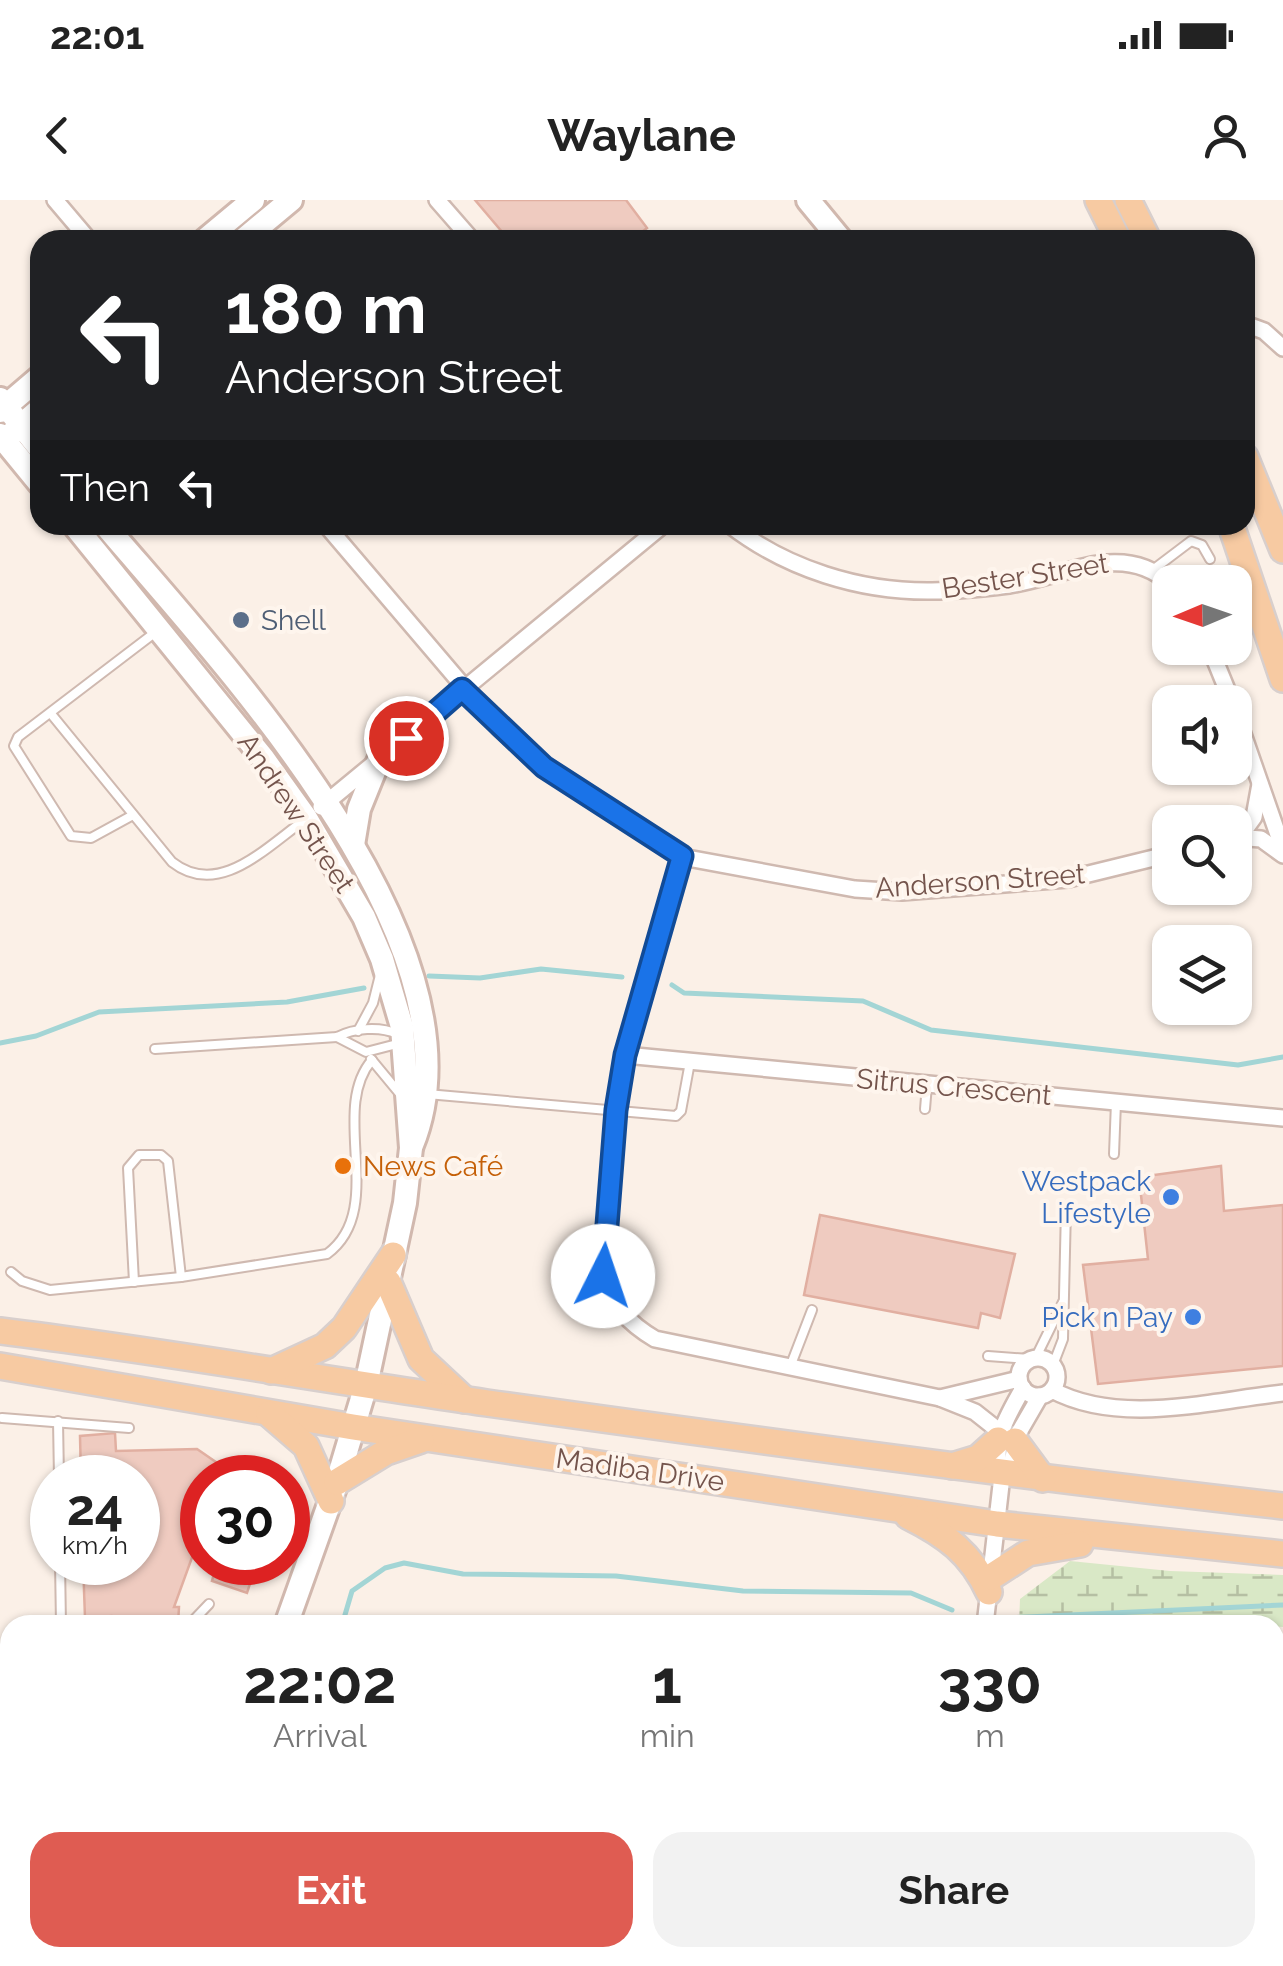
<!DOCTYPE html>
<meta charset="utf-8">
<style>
body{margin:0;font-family:Raleway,sans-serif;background:#f2f2f2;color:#222;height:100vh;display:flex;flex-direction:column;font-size:38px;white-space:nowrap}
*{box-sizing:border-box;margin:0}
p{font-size:32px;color:#767676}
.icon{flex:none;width:55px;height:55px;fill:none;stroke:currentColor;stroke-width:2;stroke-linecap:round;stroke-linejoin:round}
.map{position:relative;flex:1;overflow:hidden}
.details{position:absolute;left:0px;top:1415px;width:1285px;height:352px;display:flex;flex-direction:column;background:#fff;border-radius:30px 30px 0 0;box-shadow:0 2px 8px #0004}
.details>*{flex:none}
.guide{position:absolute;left:30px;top:30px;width:1225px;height:305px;border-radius:30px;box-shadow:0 2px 8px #0004;background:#202124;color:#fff;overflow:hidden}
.needle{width:65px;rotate:268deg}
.fabs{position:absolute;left:1152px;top:365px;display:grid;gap:20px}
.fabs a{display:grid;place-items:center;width:100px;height:100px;border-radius:20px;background:#fff;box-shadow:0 2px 8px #0004;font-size:50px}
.speed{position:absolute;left:30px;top:1255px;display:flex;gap:20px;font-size:50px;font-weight:700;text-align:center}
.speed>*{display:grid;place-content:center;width:130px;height:130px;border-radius:50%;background:#fff;box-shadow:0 2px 8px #0004;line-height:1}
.speed small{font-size:25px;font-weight:400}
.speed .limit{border:15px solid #d22;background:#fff;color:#111}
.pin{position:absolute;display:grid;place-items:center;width:85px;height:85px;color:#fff;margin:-42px;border:5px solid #fff;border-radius:50%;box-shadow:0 2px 10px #0007}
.me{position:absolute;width:110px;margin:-55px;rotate:4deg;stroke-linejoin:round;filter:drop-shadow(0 0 8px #0008)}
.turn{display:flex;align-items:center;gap:35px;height:210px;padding:0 30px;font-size:45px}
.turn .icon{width:130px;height:130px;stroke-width:2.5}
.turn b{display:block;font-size:70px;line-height:85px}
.then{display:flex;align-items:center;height:95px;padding:0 30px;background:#0003;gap:20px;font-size:38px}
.eta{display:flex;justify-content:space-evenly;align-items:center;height:170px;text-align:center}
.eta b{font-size:60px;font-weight:700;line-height:70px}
.action{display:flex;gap:20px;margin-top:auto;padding:20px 30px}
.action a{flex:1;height:115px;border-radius:30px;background:#df5c52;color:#fff;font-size:40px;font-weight:700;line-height:115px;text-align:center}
.action a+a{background:#f2f2f2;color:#222}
.status{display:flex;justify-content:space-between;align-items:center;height:70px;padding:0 50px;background:#fff;direction:ltr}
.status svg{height:28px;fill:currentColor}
header{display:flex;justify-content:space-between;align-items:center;height:130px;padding:0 30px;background:#fff;font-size:45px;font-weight:700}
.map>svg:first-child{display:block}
.wetland{fill:url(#wetland-marsh)}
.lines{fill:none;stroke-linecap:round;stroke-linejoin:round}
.stream{stroke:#a3d5d5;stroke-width:5}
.building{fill:#efcbc0;stroke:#e1afa1;stroke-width:2.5}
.lane-casing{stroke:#cfb9b0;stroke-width:12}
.street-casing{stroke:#cfb9b0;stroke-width:20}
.secondary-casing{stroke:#d1b8ae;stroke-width:28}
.primary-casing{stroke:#d8cfcd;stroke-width:30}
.lane{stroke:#fff;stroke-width:8}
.street{stroke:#fff;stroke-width:15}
.secondary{stroke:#fff;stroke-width:22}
.primary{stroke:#f7caa2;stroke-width:25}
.route-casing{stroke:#114b97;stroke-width:25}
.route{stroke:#1a73e8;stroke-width:18}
.service-dot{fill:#5c6f8a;stroke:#fef5ed;stroke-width:4}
.food-dot{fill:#e8710a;stroke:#fef5ed;stroke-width:4}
.shop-dot{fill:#3f7fe0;stroke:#fef5ed;stroke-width:4}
.labels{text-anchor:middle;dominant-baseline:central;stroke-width:8;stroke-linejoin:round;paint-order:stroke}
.street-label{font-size:28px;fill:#74544c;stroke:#fef5ed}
.service-label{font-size:28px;fill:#4e5e75;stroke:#fef5ed;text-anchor:start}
.food-label{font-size:28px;fill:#c56008;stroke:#fef5ed;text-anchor:start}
.shop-label{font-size:28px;fill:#366cbe;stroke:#fef5ed;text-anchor:end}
</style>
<div class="status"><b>22:01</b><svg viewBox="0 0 49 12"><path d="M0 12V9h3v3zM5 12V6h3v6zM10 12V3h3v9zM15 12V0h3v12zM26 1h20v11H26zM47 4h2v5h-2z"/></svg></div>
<header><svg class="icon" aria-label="back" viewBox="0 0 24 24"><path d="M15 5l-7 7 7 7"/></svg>Waylane<svg class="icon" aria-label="person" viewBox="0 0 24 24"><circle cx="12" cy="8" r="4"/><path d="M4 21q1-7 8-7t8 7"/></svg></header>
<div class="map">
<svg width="1283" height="1766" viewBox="0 0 1283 1766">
<defs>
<pattern id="wetland-marsh" width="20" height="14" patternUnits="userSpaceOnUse" patternTransform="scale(2.5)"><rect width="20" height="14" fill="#d9e8c6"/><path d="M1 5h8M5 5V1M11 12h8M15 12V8" fill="none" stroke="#b5bfa3"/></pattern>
</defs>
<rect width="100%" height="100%" fill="#fbf0e7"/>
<polygon class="wetland" points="1070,1361 1170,1371 1283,1375 1283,1427 1147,1416 1120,1425 1019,1424 1020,1399"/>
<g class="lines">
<g class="stream">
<polyline points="429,776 480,778 541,769 622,777"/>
<polyline points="672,785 684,793 863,801 931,830 1238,865 1283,857"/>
<polyline points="0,843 36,836 99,812 287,802 364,788"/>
<polyline points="1008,1418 1283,1405"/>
<polyline points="342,1425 352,1391 385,1368 404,1363 463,1374 616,1376 743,1391 911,1393 952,1410"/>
<polyline points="0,1499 10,1496"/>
</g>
</g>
<g class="building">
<polygon points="475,0 626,0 647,28 632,40 509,40"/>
<polygon points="1221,966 1224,1011 1283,1005 1283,1166 1098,1184 1083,1065 1148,1059 1139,977"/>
<polygon points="820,1015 1015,1054 1000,1118 981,1113 978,1128 804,1095"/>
<polygon points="115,1233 116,1251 197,1249 226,1269 222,1278 202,1278 202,1330 174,1407 179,1407 178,1425 129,1425 112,1416 85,1418 83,1362 138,1362 138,1278 81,1278 80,1236"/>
<polygon points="217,1362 257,1362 247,1393 212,1381"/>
<polygon points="1275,1529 1283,1531 1283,1574 1275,1572"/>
<polygon points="0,1565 10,1568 10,1702 0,1699"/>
<polygon points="1275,1635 1283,1636 1283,1748 1275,1750"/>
<polygon points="591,1758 664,1758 663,1766 588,1766"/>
<polygon points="945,1758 1025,1758 1033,1766 914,1766"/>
</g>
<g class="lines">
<g class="lane-casing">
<g id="lane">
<polyline points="1154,369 1191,341 1202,345 1210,359"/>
<path d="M52,515L172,662C219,699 266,647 306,619"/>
<polyline points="133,615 91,638 71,636 14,546 18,537 157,431"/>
<polyline points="358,831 373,803 380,775"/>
<polyline points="337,837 366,852 397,844"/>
<path d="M155,849L337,837C354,828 380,826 397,834"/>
<polyline points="371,859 400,894"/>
<polyline points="427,894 676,916 681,911 690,862"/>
<polyline points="925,909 927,885"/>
<polyline points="1114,954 1116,902"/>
<path d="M11,1072L22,1081L50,1090L181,1077L327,1054C388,1009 328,911 372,860"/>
<polyline points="134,1082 128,968 139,955 161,955 168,961 181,1077"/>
<polyline points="988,1156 1030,1159"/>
<polyline points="1036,1157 1063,1102"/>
<polyline points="1053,1165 1063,1139 1066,1008"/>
<polyline points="790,1167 812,1110"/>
<polyline points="2,1218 129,1228"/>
<polyline points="58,1221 59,1278"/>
<polyline points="60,1362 61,1425"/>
<polyline points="189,1425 209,1404"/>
<polyline points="0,1473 10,1476"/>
<polyline points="1275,1625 1283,1626"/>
<polyline points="0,1761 40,1766"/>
</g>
</g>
<g class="street-casing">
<g id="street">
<polyline points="55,0 89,40"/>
<polyline points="437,0 472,40"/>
<polyline points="1245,124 1264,131 1283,148"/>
<polyline points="326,325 499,528 543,567 682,657 855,689 902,692 1068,679 1170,654"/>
<path d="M730,325C787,369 860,392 932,391C957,391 984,388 1009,385C1064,377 1123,340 1170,384"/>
<polyline points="1210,448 1232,502"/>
<polyline points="1235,511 1283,649"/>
<polyline points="321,607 663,325"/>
<polyline points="1241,635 1254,617 1260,584"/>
<polyline points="1235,637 1261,639 1283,655"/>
<path d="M682,657L625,855L616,910L603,1076C613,1106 628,1123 655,1139L940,1198L1019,1179"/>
<polyline points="625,855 1283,918"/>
<circle cx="1038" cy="1177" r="19"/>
<path d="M1052,1190C1120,1226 1209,1201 1283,1193"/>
<polyline points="940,1198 975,1212 999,1231"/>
<polyline points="1002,1276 1012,1262 1018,1234 1040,1196"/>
<path d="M985,1425L1002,1276C990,1242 1007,1217 1023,1188"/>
</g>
</g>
<g class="secondary-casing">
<g id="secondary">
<polyline points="808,0 841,40"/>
<polyline points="205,40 253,0"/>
<polyline points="243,40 291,0"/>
<polyline points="0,199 40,249"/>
<polyline points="0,211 40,177"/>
<polyline points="0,235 40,284"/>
<polyline points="9,236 40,209"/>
<polyline points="74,325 263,558 306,618 364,717 382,759 402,827 411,948 405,1003 366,1185 337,1282 286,1425"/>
<path d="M105,325C224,465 492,747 412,945"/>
<polyline points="353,645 359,609 378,562"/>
<polyline points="176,1766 179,1758"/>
</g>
</g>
<g class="primary-casing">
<g id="primary">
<polyline points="1098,0 1118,40"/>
<polyline points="1128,0 1148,40"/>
<polyline points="1245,257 1283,350"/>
<polyline points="1231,325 1283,479"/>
<polyline points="388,1082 421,1159 465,1200"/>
<path d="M0,1131C163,1151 324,1180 487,1203C752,1240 1017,1276 1283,1306"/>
<polyline points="0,1166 353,1227 997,1324 1283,1354"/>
<polyline points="271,1171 325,1146 344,1128 393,1055"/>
<polyline points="269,1214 306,1246 331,1301"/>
<polyline points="1015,1241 1043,1279"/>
<polyline points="952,1266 978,1258 998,1240"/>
<polyline points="337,1282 386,1252 421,1240"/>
<path d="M908,1316C946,1335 971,1353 989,1392"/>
<polyline points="991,1377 1028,1353 1080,1344"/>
</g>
</g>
<use href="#lane" class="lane"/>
<use href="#street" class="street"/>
<use href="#secondary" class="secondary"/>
<use href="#primary" class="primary"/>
</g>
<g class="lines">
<g class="route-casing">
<polyline id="route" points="406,538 462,489 544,567 682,656 625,855 616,910 603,1076"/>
</g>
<use href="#route" class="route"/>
</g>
<circle class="service-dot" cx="241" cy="420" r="10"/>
<circle class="food-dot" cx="343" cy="966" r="10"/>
<g class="shop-dot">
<circle cx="1171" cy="997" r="10"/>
<circle cx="1193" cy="1117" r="10"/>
</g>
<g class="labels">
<g class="street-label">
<text transform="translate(1025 376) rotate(-9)">Bester Street</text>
<text transform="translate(296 613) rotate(56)">Andrew Street</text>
<text transform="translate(980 681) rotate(-4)">Anderson Street</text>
<text transform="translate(954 887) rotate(5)">Sitrus Crescent</text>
<text transform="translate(640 1270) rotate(8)">Madiba Drive</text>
</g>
<g class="service-label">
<text x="261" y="420">Shell</text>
</g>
<g class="food-label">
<text x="363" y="966">News Café</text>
</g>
<g class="shop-label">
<text x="1151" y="981">Westpack<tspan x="1151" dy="32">Lifestyle</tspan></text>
<text x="1173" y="1117">Pick n Pay</text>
</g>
</g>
</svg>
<div class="fabs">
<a><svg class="needle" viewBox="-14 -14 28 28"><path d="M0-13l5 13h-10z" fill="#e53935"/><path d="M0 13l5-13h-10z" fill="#767676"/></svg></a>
<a><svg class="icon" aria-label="sound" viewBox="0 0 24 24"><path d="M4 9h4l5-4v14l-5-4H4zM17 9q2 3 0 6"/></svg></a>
<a><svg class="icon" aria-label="search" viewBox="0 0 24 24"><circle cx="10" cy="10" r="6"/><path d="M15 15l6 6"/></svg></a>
<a><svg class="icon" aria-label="layers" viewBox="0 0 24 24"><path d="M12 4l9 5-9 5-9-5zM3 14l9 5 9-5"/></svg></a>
</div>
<div class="speed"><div>24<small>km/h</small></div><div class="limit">30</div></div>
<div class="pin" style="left:406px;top:538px;background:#d93025"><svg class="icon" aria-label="arrive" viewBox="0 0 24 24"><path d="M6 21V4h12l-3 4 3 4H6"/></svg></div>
<svg class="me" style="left:603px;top:1076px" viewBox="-20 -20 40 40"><circle r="19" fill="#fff"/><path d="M0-13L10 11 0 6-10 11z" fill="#1a73e8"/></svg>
<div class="guide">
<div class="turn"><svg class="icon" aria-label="left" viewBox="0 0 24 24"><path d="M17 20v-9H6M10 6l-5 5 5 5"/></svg><div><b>180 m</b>Anderson Street</div></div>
<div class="then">Then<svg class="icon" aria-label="left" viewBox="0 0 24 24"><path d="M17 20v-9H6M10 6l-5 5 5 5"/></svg></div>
</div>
<section class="details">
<div class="eta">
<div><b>22:02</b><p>Arrival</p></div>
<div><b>1</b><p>min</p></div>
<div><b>330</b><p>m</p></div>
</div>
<div class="action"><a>Exit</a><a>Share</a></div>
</section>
</div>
